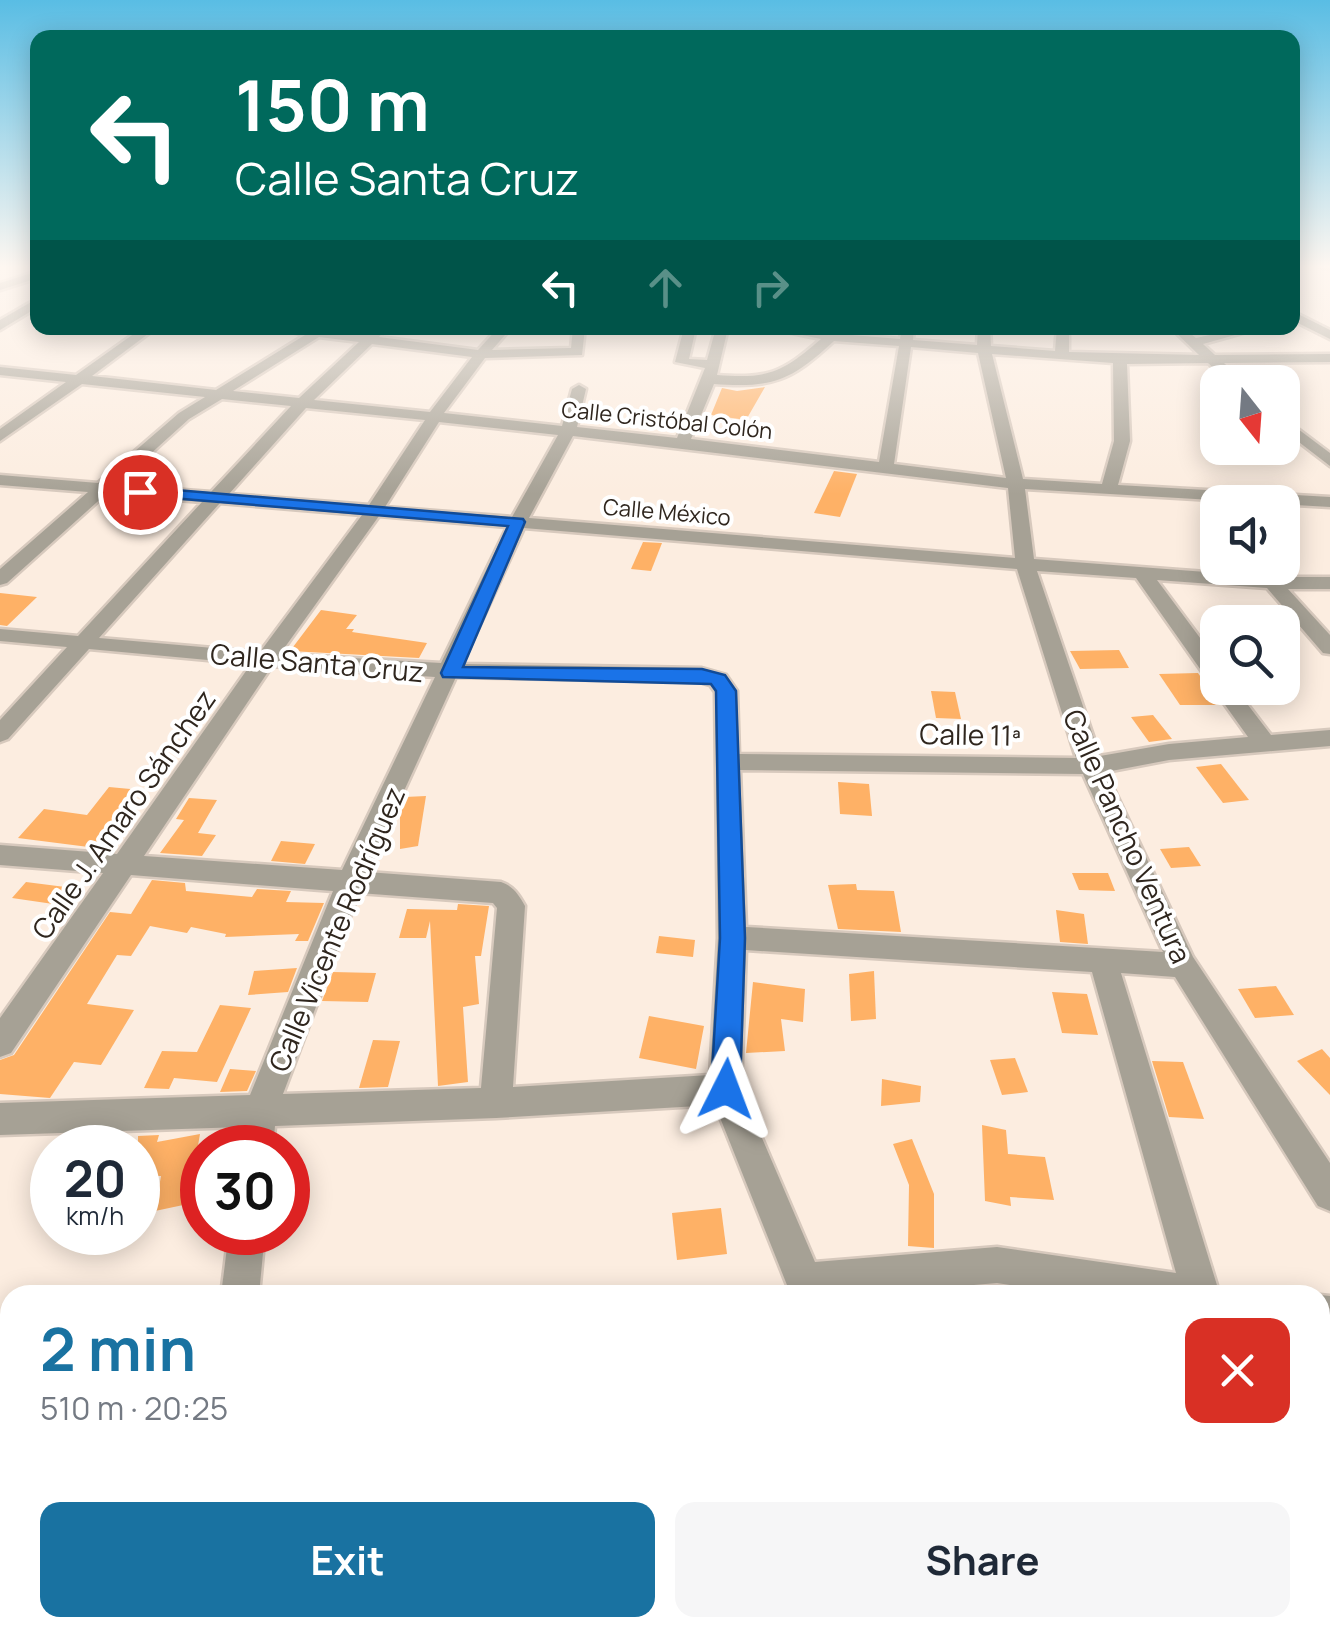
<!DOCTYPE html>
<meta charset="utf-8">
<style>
body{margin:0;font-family:Manrope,sans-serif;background:#f6f6f7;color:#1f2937;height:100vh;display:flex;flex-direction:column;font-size:38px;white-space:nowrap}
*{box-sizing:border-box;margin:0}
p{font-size:32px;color:#747a83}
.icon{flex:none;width:55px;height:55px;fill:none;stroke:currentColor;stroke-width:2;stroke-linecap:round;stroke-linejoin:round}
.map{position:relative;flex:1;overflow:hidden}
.panel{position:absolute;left:0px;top:1285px;width:1330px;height:352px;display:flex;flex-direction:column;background:#fff;border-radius:30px 30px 0 0;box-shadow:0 5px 25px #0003}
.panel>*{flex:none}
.top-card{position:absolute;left:30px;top:30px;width:1270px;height:305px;border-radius:20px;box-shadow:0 5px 25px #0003;background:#00695c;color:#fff;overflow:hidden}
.needle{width:65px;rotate:163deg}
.buttons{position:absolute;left:1200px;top:365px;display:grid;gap:20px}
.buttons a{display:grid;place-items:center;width:100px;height:100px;border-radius:20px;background:#fff;box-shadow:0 5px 25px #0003;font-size:50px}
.speed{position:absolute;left:30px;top:1125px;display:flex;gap:20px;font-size:50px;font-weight:700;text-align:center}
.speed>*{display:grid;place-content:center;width:130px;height:130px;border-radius:50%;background:#fff;box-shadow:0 5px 25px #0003;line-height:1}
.speed small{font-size:25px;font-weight:400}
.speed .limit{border:15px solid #d22;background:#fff;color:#111}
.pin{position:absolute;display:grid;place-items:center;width:85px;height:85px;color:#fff;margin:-42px;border:5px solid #fff;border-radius:50%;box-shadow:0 2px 10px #0007}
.me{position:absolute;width:110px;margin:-55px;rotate:3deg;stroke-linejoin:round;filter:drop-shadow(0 0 8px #0008)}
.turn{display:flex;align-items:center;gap:35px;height:210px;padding:0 40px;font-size:45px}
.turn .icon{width:130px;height:130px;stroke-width:2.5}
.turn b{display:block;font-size:70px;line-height:85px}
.lanes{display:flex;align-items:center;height:95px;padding:0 40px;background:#0003;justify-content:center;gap:50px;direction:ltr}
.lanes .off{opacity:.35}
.round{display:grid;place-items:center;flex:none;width:105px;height:105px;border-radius:20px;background:#f6f6f7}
.head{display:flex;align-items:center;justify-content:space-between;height:170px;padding:0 40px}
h1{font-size:60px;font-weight:700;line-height:75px;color:#1972a1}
.action{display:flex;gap:20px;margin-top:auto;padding:20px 40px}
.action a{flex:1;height:115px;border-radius:20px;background:#1972a1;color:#fff;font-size:40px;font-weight:700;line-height:115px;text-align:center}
.action a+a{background:#f6f6f7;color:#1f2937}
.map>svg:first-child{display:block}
.green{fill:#d0db87}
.building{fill:#feb166}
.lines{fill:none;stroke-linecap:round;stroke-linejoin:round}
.minor-casing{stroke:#d7c9bd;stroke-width:5}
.minor{fill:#a6a195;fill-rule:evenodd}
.route{fill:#1a73e8;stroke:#114b97;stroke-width:2.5}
.labels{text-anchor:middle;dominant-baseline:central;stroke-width:8;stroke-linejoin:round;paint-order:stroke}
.far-street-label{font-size:22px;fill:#2f261e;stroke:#fff}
.street-label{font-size:28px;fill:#2f261e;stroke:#fff}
</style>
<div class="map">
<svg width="1330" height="1637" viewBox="0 0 1330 1637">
<rect width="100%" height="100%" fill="#fcede0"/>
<polygon class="green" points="1320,1355 1330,1355 1330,1637 917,1637 915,1628 1320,1628"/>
<g class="building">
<polygon points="765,387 746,420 711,415 722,388 737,391"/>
<polygon points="834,471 857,474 840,517 814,513"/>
<polygon points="643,542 662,543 651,571 631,569"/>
<polygon points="0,593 37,597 7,626 0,625"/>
<polygon points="321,610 357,615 346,629 354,629 352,632 427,643 419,658 290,651"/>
<polygon points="1119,650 1129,668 1080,669 1070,651"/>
<polygon points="1198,673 1220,705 1180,705 1159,674"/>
<polygon points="931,691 955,692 961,719 936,718"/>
<polygon points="1153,715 1172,739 1149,742 1131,717"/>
<polygon points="1221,764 1249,800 1223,803 1196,767"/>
<polygon points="838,782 869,784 872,816 840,814"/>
<polygon points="109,787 141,790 121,817 136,820 112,850 18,838 44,809 87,815"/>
<polygon points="426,796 418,846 400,849 400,809 405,797"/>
<polygon points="189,798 217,800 198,833 216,835 202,856 160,853 184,820 176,819"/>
<polygon points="281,841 315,844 305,864 271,861"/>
<polygon points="1189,847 1201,866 1171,868 1160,849"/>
<polygon points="1072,873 1108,873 1115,891 1079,890"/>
<polygon points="152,880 185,883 186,891 252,897 257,889 291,891 286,902 324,903 308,941 295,941 299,934 225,937 226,934 191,927 187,933 150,926 131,956 117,955 87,1004 134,1010 101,1065 74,1062 50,1098 0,1094 0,1060 14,1055 110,912 131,914"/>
<polygon points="26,882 73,888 60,905 12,898"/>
<polygon points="856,884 857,890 894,891 901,932 838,929 828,885"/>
<polygon points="458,904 489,906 481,956 475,956 479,1004 463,1007 468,1082 438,1086 430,921 426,938 399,938 407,909 457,910"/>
<polygon points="1056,910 1084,914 1088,944 1060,942"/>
<polygon points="659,936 695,940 693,957 656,953"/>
<polygon points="297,968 288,992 248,995 254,971"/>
<polygon points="874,971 876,1019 851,1021 849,974"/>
<polygon points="333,972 376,973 368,1002 322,1001"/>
<polygon points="753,982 805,989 803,1022 781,1019 785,1051 746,1053"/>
<polygon points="1276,986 1294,1015 1255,1018 1238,989"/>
<polygon points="1052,992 1087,994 1098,1035 1062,1033"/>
<polygon points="220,1005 251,1008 217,1082 174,1078 169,1089 144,1088 162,1051 197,1052"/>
<polygon points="649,1016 704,1026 696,1069 639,1058"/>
<polygon points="373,1040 400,1041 388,1087 359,1088"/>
<polygon points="1322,1049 1330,1058 1330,1095 1297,1061"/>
<polygon points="1015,1058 1028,1092 1002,1095 990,1060"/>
<polygon points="1152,1061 1183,1062 1204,1119 1169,1117"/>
<polygon points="230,1069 256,1071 247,1091 220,1092"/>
<polygon points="882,1079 921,1086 920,1102 881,1106"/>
<polygon points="982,1125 1006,1130 1008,1154 1045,1157 1054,1200 1010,1197 1011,1206 985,1201"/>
<polygon points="200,1134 188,1204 155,1211 161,1176 144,1176 138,1188 138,1136 159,1135 157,1142"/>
<polygon points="912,1139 934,1194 934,1248 908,1246 909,1185 893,1144"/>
<polygon points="721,1208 727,1254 677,1260 672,1213"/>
</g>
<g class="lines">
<g class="minor-casing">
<g id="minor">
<polygon points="1319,265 1330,265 1330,269 1320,267"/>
<polygon points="38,271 38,278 0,290 0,283"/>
<polygon points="38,298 38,307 0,330 0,320"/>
<polygon points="1292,311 1330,330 1330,339 1292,320"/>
<path d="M142,328H156L92,376L216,390L305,335L274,328H331L329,331L366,335L374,328H387L379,337L478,350L498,328H511L492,350L571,348L573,328H585L582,355L485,358L444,413L562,426L572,389L579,385L586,389L577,427L677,438L705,368L675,362L684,328H696L689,359L707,360L716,328H728L717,375C768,379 782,373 821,339L768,328L900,339L902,328H914L913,340L977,345L978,328H990L991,346L1055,351L1057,328H1069V352L1199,355L1171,328H1184L1196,338L1241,328H1260L1203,344L1215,355L1330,354V362L1224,363L1244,382H1229L1208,363L1127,364L1130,441L1118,485L1330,497V507L1025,489L1034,559L1273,577H1330V589H1288L1330,635V654L1323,653L1267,588L1157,580L1218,662V688H1235L1271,735L1330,730V746L1169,760L1106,772L1193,957L1330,1163V1211L1318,1206L1175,977L1121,973L1220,1295H1076L997,1283L858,1295H791L715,1105L496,1118L275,1126L273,1148H239L242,1127L0,1135V1103L250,1095L333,891L131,875L11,1053L0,1057V1018L103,873L0,865V845L117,854L251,664L89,649L8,739L0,742V720L67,647L0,641V629L78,636L202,502L106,494L7,583L0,585V569L88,492L0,485V475L98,483L179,413L205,397L82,384L0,441V429L66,382L0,375V367L76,375ZM319,337L359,342L299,398L233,391ZM834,341L899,346L879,462L691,439L714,384C773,388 791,381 834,341ZM372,344L472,357L430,412L314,400ZM911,347L978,353L1006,478L894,464ZM992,354L1113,363L1114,441L1102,484L1023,479ZM222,399L291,406L211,492L116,485L189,419ZM306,408L425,420L369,505L229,494ZM439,422L558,435L512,517L385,507ZM573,436L1008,488L1015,558L529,518ZM220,503L362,515L260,652L99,638ZM379,516L507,527L441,663L280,654ZM524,528L1017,569L1076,758L739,754L737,691L726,675L701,668L462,664ZM1037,571L1136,578L1210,683L1216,684L1213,688L1248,737L1169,744L1100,756ZM272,666L435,677L342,870L144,856ZM456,677L700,682L710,685L715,692L718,938L710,1075L513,1087L525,906C519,895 513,886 501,882L367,872ZM740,770L1083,774L1163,952L746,927ZM359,893L493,903L497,908L481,1088L283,1094ZM746,950L1092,972L1176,1273L997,1247L815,1262L741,1089Z"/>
<polygon points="1282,417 1330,453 1330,466 1282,429"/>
<polygon points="229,1232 265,1232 259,1295 221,1295"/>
<polygon points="1320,1295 1330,1296 1330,1334 1320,1333"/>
<polygon points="145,1628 191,1628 189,1637 143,1637"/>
<polygon points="362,1628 420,1628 416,1637 358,1637"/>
<polygon points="869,1628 915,1628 917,1637 871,1637"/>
</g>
</g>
<use href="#minor" class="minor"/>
</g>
<linearGradient id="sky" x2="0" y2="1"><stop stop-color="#59bde4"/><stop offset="0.54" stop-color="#fef7f1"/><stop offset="1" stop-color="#fef7f1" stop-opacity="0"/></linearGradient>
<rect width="1330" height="494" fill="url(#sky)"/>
<polygon class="route" points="140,487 523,519 525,522 463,667 702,669 725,675 736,691 745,938 740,1089 736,1099 726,1103 715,1099 711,1089 720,938 716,691 711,684 443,677 441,673 508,526 135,495 135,489"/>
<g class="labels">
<g class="far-street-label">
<text transform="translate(667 420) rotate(6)">Calle Cristóbal Colón</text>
<text transform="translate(667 512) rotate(5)">Calle México</text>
</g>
<g class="street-label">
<text transform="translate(317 662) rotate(5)">Calle Santa Cruz</text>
<text transform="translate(970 734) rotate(1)">Calle 11ª</text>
<text transform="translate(123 814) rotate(-55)">Calle J. Amaro Sánchez</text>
<text transform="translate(1128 836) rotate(66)">Calle Pancho Ventura</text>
<text transform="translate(336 929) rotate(-67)">Calle Vicente Rodríguez</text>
</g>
</g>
</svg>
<div class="buttons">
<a><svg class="needle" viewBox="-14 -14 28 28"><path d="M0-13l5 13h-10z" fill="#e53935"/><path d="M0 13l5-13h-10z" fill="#747a83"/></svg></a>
<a><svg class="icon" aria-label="sound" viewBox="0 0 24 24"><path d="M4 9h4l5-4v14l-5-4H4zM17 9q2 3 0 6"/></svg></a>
<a><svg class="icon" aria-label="search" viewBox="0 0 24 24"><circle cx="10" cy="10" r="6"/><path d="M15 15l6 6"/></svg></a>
</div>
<div class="speed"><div>20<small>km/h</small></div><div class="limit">30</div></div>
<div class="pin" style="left:140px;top:492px;background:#d93025"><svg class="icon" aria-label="arrive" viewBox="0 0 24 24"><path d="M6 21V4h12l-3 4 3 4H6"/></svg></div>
<svg class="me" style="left:726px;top:1089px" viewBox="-20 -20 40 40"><path d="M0-17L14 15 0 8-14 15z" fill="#1a73e8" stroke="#fff" stroke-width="4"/></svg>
<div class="top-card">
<div class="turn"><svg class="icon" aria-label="left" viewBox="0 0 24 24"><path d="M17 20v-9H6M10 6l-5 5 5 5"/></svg><div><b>150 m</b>Calle Santa Cruz</div></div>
<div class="lanes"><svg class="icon" aria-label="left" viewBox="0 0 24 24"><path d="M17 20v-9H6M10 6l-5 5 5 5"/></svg><svg class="icon off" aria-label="ahead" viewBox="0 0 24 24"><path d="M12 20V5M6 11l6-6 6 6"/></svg><svg class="icon off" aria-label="right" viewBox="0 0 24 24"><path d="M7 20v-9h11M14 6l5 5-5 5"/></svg></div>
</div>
<section class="panel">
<div class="head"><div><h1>2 min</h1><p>510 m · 20:25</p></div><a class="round" style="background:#d93025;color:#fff"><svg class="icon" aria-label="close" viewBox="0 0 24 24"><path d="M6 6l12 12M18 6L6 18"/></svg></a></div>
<div class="action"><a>Exit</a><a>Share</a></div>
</section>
</div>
